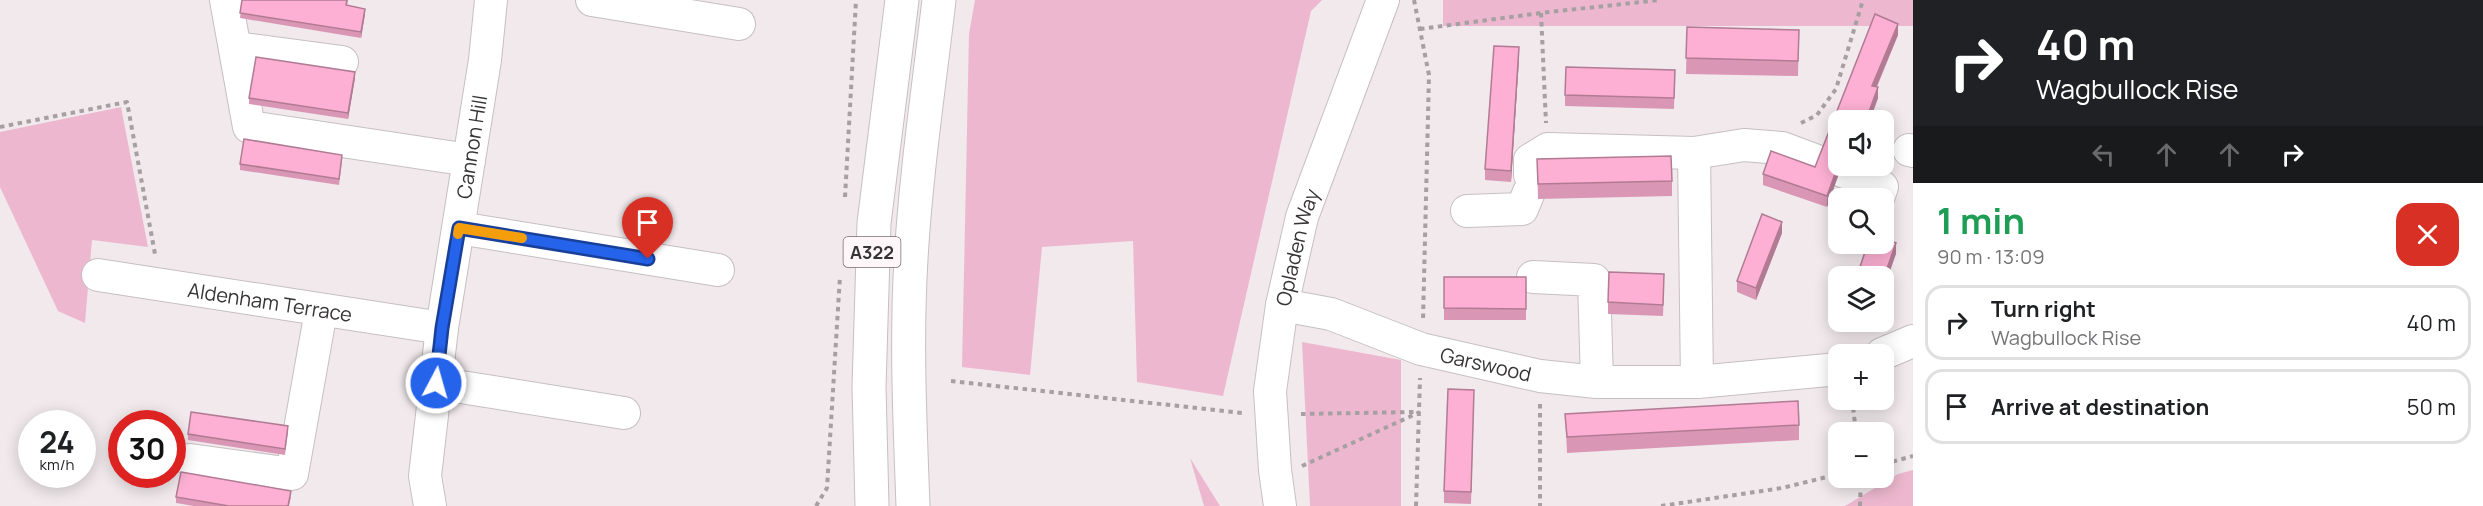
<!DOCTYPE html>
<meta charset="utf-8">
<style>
body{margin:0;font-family:Manrope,sans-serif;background:#f2f2f2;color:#202124;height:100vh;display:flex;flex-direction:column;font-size:22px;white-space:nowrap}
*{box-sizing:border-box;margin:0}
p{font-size:20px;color:#757577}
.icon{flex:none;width:33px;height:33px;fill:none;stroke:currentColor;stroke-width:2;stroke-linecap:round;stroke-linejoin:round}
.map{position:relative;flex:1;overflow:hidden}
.details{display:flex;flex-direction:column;background:#fff;width:570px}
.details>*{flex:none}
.banner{background:#202124;color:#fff;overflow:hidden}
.buttons{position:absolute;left:1828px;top:110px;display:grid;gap:12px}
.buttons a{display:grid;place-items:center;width:66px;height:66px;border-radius:12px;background:#fff;box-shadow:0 3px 15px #0003;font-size:30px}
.speed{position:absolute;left:18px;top:410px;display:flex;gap:12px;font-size:30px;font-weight:700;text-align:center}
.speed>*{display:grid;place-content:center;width:78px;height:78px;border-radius:50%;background:#fff;box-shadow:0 3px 15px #0003;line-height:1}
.speed small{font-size:15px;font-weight:400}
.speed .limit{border:9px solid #d22;background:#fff;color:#111}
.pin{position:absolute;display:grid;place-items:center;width:51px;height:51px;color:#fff;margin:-62px -26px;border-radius:50% 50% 50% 0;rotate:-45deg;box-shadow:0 0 6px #0007}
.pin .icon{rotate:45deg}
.me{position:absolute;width:66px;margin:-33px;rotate:6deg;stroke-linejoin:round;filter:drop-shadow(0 0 4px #0008)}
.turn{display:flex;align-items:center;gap:21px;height:126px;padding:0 24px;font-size:27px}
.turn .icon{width:78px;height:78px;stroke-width:2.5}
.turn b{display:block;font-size:42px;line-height:51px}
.lanes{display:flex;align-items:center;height:57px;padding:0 24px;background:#0003;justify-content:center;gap:30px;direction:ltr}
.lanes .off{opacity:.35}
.round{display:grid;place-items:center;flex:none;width:63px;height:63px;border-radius:18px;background:#f2f2f2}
.summary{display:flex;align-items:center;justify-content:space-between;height:102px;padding:0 24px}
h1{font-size:36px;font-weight:700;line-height:45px;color:#1e9e55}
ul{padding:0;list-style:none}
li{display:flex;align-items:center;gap:18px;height:75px;margin:0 12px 9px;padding:0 12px;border:3px solid #e0e0e0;border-radius:18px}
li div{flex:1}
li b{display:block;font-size:22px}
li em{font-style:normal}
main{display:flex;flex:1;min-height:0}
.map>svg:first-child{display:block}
.green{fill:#edb8cf}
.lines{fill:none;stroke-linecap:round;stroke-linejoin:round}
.minor-casing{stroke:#c7bfc2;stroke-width:34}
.highway-casing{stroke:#c7bfc2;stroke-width:35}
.path{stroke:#a6a0a3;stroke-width:4;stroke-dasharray:4.5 4.5;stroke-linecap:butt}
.minor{stroke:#fff;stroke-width:32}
.highway{stroke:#fff;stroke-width:33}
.wall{fill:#da97b5}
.shaded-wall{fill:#b17b94}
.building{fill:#fdb0d3;stroke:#b17b94;stroke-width:1.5}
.route-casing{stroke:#184099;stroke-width:15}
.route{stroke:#2563eb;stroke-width:10}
.slow{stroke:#f59e0b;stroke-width:10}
.labels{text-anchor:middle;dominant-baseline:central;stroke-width:4.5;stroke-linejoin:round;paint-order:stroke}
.shield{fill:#fff6fa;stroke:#736e71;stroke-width:1.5}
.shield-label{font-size:18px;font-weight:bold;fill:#373436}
.street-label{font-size:20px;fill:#373436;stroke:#fff6fa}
</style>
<main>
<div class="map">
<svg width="1913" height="506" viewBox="0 0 1913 506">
<rect width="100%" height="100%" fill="#f1e9ec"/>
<g class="green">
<polygon points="975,0 1322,0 1311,11 1223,396 1137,382 1133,241 1042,247 1030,375 962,367 969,34"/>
<rect x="1443" y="0" width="470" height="26"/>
<polygon points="121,107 148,247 92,240 85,323 58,311 0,187 0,132"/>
<polygon points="1302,342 1401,360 1401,506 1310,506"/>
<polygon points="1190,458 1220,506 1204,506"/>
<polygon points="1913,470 1913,506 1845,506 1898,474"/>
</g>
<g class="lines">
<g class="minor-casing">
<g id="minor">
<polyline points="226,0 249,127 469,160"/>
<polyline points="592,0 739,24"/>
<polyline points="235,48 342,62"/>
<polyline points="1909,150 1913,151"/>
<polyline points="1694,153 1697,382"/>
<polyline points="1840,170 1882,187 1878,198"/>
<polyline points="1530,175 1530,160 1548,149 1694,153 1744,145 1782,148 1817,161"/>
<polyline points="1467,211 1522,209 1529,192"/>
<polyline points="459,228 718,270"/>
<path id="s1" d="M98,275L442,328"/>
<polyline points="1533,277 1594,280 1597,382"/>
<path id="s2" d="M1282,305L1331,314L1421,349L1540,376L1597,382H1697L1839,369"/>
<polyline points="1882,354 1913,341"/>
<polyline points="436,383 624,413"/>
<polyline points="190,460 292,474 321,311"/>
<path id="s3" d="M430,506L425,476L442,328L485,60L491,0"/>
<path id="s4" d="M1280,506L1275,470L1270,391L1282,305L1302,217L1383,0"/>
</g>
</g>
<g class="highway-casing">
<g id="highway">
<polyline points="872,506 869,387 874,223 902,0"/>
<path d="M913,506C910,424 906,341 911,259C916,172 929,86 939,0"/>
</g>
</g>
<g class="path">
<polyline points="1414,0 1429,75 1423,320"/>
<polyline points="1541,13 1546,123"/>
<polyline points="1420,29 1541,13 1659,0"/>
<polyline points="1801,123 1817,115 1836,89 1863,0"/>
<polyline points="0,127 127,102 155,254"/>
<polyline points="845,197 856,0"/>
<polyline points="951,381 1242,413"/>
<polyline points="1852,399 1856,432"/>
<polyline points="1540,404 1540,506"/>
<polyline points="1301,414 1416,412"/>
<polyline points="1884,464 1913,456"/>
<polyline points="1302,466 1420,412"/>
<polyline points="816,506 827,488 840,276"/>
<polyline points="1416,506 1420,378"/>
<polyline points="1661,506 1782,488 1839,474"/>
<polyline points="1860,506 1861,477"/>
</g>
<use href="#minor" class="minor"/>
<use href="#highway" class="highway"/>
</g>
<g class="wall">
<polygon points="242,0 348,0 347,6 365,14 361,38 240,18"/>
<polygon points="1875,14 1898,24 1898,35 1877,87 1878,87 1878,98 1870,120 1839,120 1839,165 1842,165 1827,207 1763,185 1763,174 1771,151 1815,167"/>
<polygon points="1687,27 1799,30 1798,76 1686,74"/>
<polygon points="1519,58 1511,182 1485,180 1485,169"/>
<polygon points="1675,70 1674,109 1565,106 1565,95"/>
<polygon points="355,78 348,119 249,104 249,98"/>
<polygon points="1537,159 1672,181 1672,196 1538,199"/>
<polygon points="342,161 339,185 240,170 240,164"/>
<polygon points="1782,233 1756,300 1737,292 1737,281"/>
<rect x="1444" y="277" width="82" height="43"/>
<polygon points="1664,285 1663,316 1608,314 1608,302"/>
<polygon points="1474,402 1471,504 1444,503 1444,491"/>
<polygon points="1565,414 1799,425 1799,440 1567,453"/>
<polygon points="288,432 285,455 188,440 188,434"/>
<polygon points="172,435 180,442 175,476 158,474 172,474"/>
<polygon points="176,497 291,497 289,506 194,506 176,503"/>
</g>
<g class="shaded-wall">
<polygon points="365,9 365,14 361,38 361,32"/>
<polygon points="1898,24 1898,35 1872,97 1872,86"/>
<polygon points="1519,47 1519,58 1511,182 1511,171"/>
<polygon points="355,72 355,78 348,119 348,113"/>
<polygon points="1878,87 1878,98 1870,120 1866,120"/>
<polygon points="1839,163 1839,165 1842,165 1827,207 1827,196"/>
<polygon points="1782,222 1782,233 1756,300 1756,288"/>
<polygon points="1896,243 1896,254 1884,288 1884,277"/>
<polygon points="180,436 180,442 175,476 175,470"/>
</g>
<g class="building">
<polygon points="242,0 347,0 346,5 365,9 361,32 240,13"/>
<polygon points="1875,14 1898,24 1872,86 1878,87 1866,120 1839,120 1839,163 1827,196 1763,174 1771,151 1815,167"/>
<polygon points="1687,27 1799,30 1798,61 1686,58"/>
<polygon points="1494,46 1519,47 1511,171 1485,169"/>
<polygon points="256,57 355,72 348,113 249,98"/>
<polygon points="1566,67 1675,70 1674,98 1565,95"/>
<polygon points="244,139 342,155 339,179 240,164"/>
<polygon points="1671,156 1672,181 1538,184 1537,159"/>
<polygon points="1762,214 1782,222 1756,288 1737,281"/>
<polygon points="1884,238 1896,243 1884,277 1884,276 1857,276 1868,243 1884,243"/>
<polygon points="1609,272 1664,274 1663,305 1608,302"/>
<polygon points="1444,277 1526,277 1526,309 1444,308"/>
<polygon points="1448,389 1474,390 1471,492 1444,491"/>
<polygon points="1798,401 1799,425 1567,437 1565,414"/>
<polygon points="191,412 288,426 285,449 188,434"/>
<polygon points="172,435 180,436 175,470 172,470"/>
<polygon points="181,472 291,491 288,506 229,506 176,497"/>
</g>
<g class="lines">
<g class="route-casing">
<polyline id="route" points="436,383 442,328 459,228 648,259"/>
</g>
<use href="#route" class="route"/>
<polyline class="slow" points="458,234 459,228 522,238"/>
</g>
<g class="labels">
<rect class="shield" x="843.5" y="237" width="57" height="30" rx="4.5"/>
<g class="shield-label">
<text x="872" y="252">A322</text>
</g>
<g class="street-label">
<text stroke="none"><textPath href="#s3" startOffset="363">Cannon Hill</textPath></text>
<text stroke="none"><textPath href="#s4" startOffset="262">Opladen Way</textPath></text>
<text stroke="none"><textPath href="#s1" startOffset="174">Aldenham Terrace</textPath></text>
<text stroke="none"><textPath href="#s2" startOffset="213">Garswood</textPath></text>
</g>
</g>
</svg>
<div class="buttons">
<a><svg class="icon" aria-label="sound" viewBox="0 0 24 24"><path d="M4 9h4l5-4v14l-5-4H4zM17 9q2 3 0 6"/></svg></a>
<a><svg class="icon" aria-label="search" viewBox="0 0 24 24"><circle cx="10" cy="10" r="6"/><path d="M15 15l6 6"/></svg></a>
<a><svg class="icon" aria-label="layers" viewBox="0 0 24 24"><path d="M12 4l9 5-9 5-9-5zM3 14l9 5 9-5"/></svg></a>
<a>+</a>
<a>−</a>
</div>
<div class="speed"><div>24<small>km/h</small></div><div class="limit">30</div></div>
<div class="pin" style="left:648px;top:259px;background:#d93025"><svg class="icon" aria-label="arrive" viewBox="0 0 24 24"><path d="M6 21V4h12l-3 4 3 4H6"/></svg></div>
<svg class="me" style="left:436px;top:383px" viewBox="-20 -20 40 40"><circle r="17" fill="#2563eb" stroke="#fff" stroke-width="3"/><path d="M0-11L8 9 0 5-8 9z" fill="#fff"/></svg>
</div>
<section class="details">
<div class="banner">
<div class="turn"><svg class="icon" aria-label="right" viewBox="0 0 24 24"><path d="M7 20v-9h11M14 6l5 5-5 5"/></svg><div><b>40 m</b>Wagbullock Rise</div></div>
<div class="lanes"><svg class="icon off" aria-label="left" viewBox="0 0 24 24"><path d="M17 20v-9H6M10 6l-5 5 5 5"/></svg><svg class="icon off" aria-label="ahead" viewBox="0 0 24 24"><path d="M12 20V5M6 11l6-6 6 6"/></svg><svg class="icon off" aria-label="ahead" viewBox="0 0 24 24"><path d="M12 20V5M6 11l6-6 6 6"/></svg><svg class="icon" aria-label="right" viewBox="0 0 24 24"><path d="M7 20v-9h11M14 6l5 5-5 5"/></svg></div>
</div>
<div class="summary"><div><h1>1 min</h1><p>90 m · 13:09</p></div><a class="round" style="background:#d93025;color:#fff"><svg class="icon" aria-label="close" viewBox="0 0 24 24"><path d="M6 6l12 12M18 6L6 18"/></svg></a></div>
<ul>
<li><svg class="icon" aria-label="right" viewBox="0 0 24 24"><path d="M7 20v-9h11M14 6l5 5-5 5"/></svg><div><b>Turn right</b><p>Wagbullock Rise</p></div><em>40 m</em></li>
<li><svg class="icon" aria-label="arrive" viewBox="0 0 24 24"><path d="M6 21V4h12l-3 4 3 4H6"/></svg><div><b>Arrive at destination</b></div><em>50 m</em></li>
</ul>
</section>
</main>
